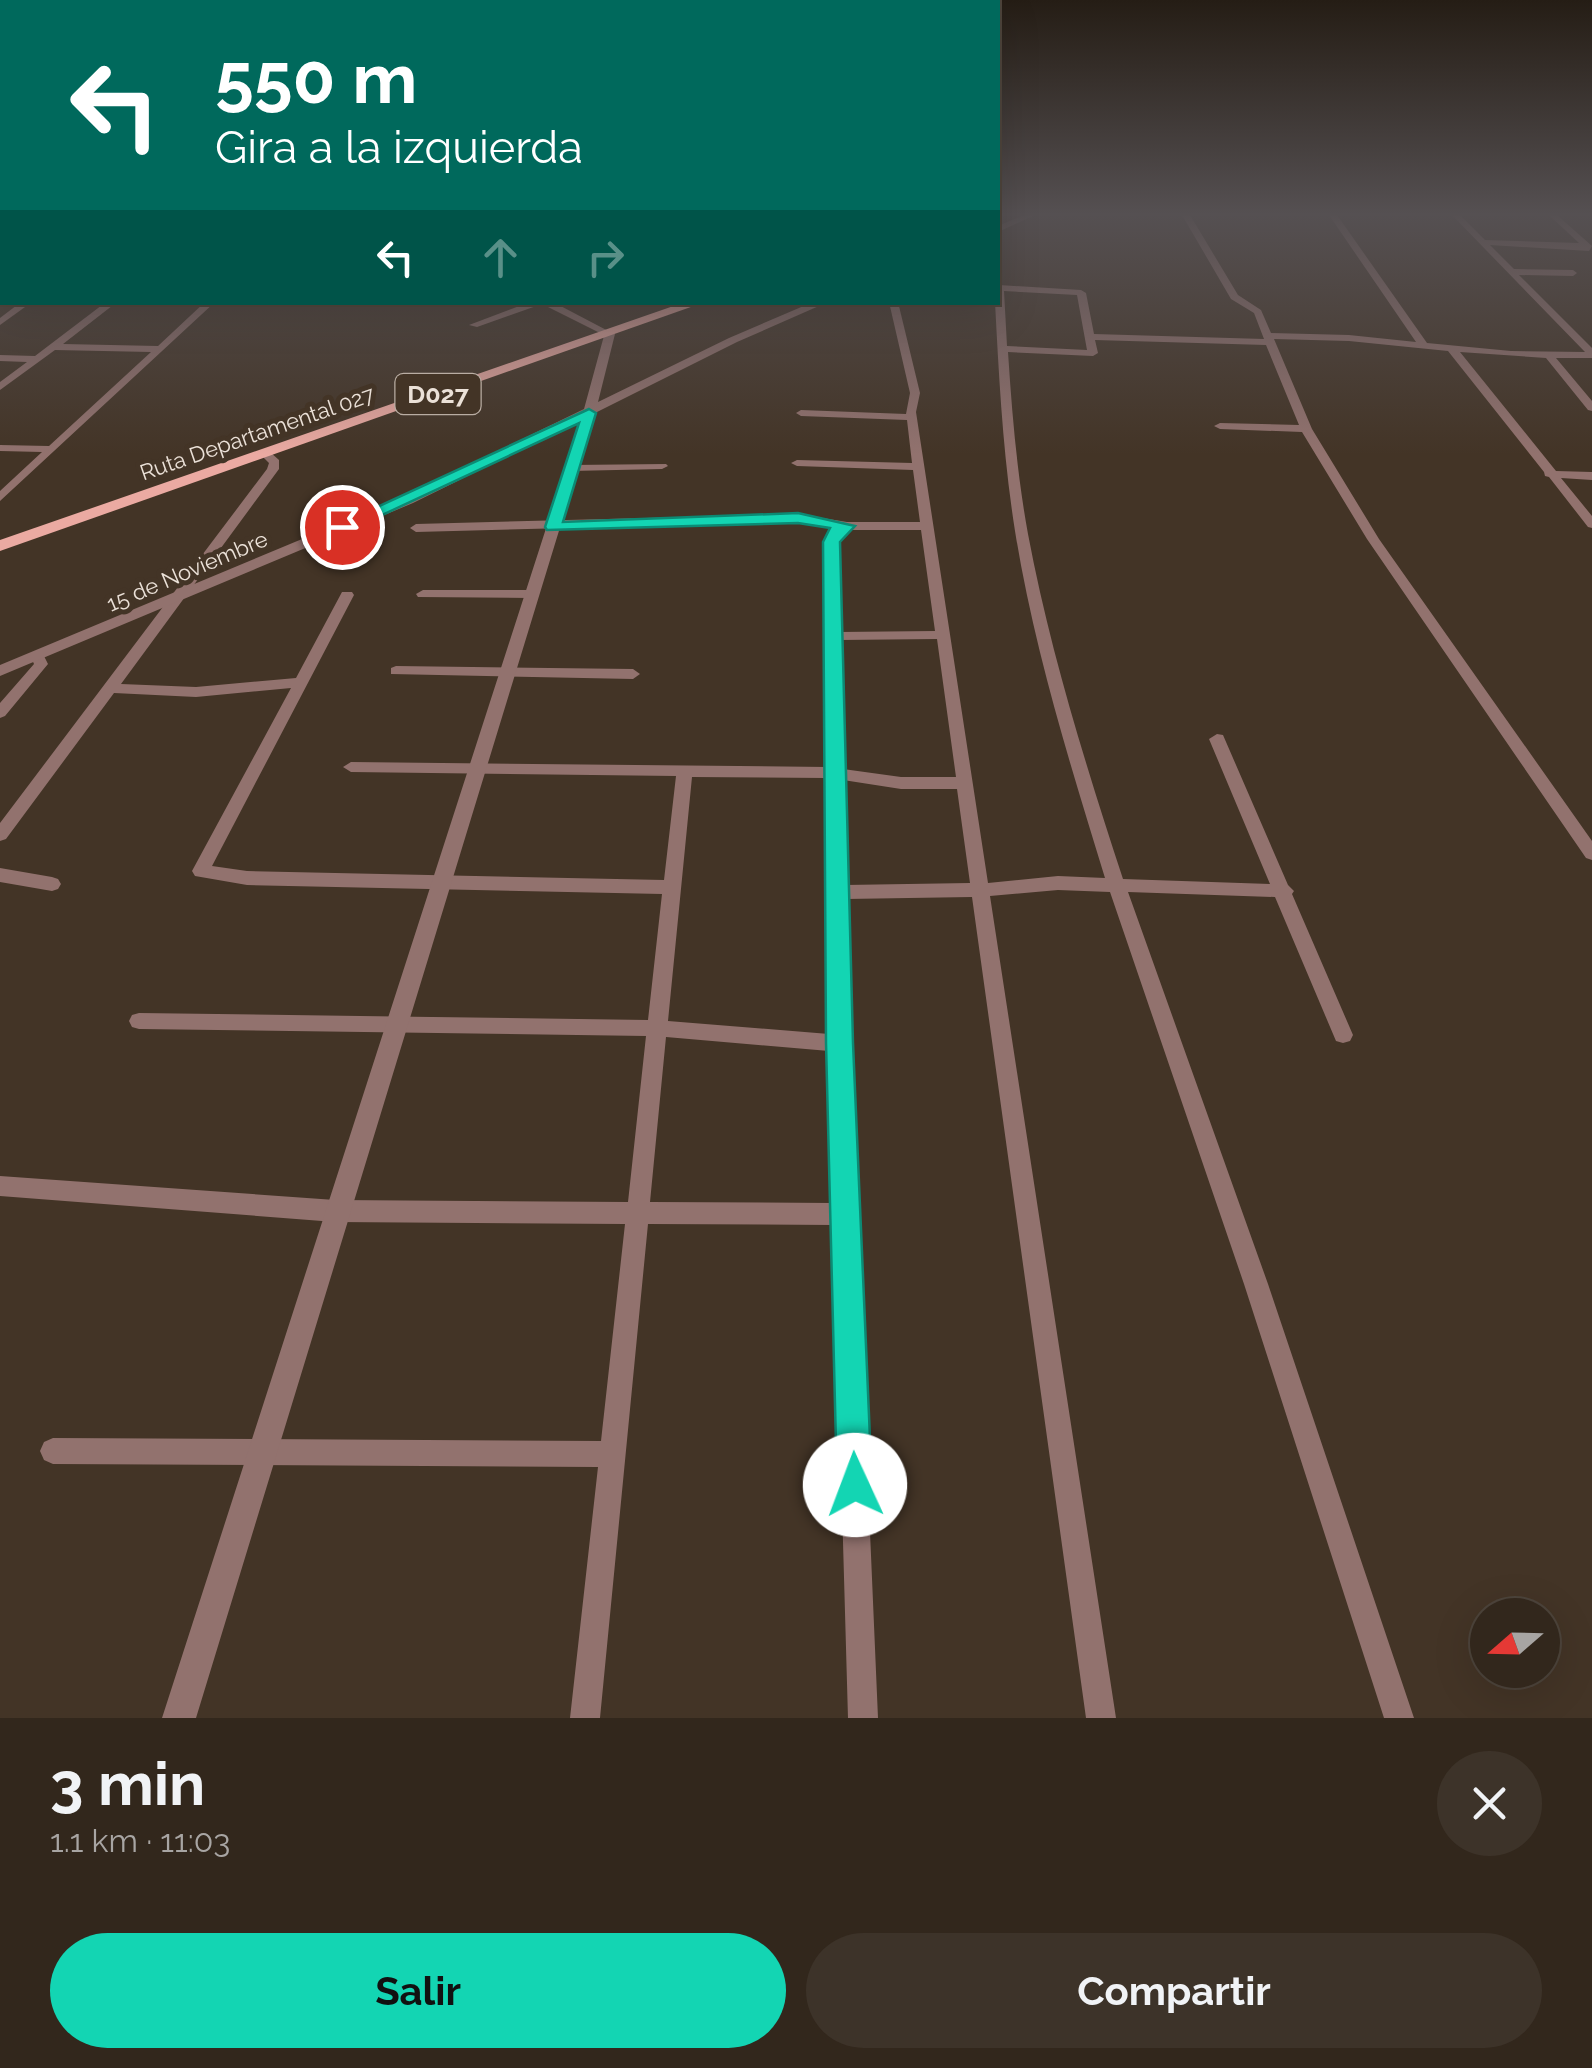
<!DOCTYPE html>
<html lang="es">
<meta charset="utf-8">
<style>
body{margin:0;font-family:Raleway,sans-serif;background:#3d3329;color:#f1f3f6;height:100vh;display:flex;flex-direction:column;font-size:38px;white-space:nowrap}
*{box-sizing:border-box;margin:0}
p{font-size:32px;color:#a8a5a3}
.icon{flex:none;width:55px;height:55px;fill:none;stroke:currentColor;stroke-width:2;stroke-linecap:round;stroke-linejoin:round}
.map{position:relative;height:1718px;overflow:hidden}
.details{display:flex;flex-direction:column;background:#32271c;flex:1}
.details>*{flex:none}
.guide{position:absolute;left:0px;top:0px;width:1000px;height:305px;box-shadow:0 10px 40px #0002,0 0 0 2px #4d443b;background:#00695c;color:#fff;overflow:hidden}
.needle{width:65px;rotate:250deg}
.controls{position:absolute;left:1470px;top:1598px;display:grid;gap:20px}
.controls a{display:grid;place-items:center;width:90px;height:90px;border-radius:50%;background:#32271c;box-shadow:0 10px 40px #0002,0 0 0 2px #4d443b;font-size:50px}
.pin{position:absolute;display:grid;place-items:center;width:85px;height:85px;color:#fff;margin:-42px;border:5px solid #fff;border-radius:50%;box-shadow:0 2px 10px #0007}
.me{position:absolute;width:110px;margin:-55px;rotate:358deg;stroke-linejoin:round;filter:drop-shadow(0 0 8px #0008)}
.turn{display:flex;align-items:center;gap:35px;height:210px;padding:0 50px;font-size:45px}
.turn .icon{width:130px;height:130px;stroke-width:2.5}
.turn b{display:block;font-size:70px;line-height:85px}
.lanes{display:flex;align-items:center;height:95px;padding:0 50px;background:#0003;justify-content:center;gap:50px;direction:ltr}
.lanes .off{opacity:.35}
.round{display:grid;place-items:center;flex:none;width:105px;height:105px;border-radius:52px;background:#3d3329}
.summary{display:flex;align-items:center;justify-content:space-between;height:170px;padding:0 50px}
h1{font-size:60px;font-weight:700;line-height:75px}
.button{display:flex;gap:20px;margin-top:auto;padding:20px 50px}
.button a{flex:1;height:115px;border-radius:60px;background:#13d5b3;color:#111;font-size:40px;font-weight:700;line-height:115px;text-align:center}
.button a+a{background:#3d3329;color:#f1f3f6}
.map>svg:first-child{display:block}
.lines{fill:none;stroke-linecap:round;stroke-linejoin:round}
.minor{fill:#92726e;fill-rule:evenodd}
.tertiary{fill:#92726e;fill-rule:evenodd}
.primary{fill:#ebaaa2;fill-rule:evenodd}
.route{fill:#13d5b3;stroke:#0c8a74;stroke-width:2.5}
.labels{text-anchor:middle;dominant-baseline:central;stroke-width:10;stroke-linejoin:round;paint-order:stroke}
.far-street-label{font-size:22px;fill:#ebe1d8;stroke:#433426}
.shield{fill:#433426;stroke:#b9ada3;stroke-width:2.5}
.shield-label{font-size:25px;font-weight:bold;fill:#ebe1d8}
</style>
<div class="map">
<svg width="1592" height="1718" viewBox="0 0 1592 1718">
<rect width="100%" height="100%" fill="#433426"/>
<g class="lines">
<g class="minor">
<path d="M1182,215H1190L1238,295L1261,310L1271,333L1349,335L1416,342L1329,215H1337L1427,343L1511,351L1585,352L1452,215H1460L1485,240L1579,243L1549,215H1557L1592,246L1589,251L1490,245L1514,269L1573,270L1577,273L1573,276L1519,275L1592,348V358H1556L1592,401V411L1588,410L1546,358L1460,352L1556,471L1592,472V480L1561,478L1592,516V528L1588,527L1549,477L1545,476L1544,472L1448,351L1349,341L1274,339L1312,429L1379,539L1592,841V860L1586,858L1367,539L1302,432L1220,429L1214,426L1220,423L1299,425L1266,345L1095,340L1098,353L1093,356L1008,352C1012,413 1017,474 1028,534C1050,651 1086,766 1123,879L1270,884L1209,739L1217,734L1223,735L1288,885L1294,891L1292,894L1353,1035L1350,1041L1343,1043L1336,1041L1275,897L1128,892L1268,1284L1414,1718H1384L1244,1284L1110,892L1058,890L990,896L1116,1718H1086L972,897L846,899L849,1043L878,1718H848L834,1225L648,1224L600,1718H570L598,1467L53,1464L44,1460L40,1451L44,1442L53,1438L601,1441L625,1224L335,1222L0,1196V1176L335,1200L628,1202L646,1036L139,1029L132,1027L129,1021L132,1015L139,1013L648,1020L662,894L247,885L195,876L192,871L291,688L196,697L114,693L6,839L0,841V823L267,469L269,463L260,454L262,452H270L279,460V469L121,684L196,687L296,678L342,592H352L354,595L212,866L247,871L664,880L676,776L351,772L343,767L351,762L827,767L825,542L833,528L798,522L416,532L410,528L416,524L798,514L847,522H920L913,470L797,466L791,463L797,460L912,463L907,420L801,416L796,413L801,410L906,414L910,393L889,302H898L920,393L916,412L988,883L1058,876L1105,878C1070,764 1034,649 1015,531C1003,455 999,378 995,302H998L999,285L1081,290L1086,293L1094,334L1264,339L1254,313L1231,299ZM1004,291L1077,295L1087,350L1007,346ZM849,530H921L935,631L839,632L837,542L841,533ZM937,639L956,777H901L843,769L840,640ZM692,777L827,778L829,1034L668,1021ZM843,780L901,789H957L970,883L845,885ZM666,1037L829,1051L833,1203L650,1202Z"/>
<rect x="0" y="235" width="2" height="4"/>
<rect x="0" y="273" width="2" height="6"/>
<polygon points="21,302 32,302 0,325 0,318"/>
<polygon points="106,302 117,302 63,344 158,346 205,302 215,302 0,501 0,491 42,452 0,451 0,445 49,446 151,352 55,350 0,390 0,382 27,362 0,361 0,355 35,356"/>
<polygon points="530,302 553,302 614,334 606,336 542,304 477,327 469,325"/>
<polygon points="666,464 668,466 662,469 571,471 565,468 571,465"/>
<polygon points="423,590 531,590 538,594 531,598 418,597 416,594"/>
<polygon points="37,651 42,652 48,664 5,716 0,718 0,703 34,664 30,655"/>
<polygon points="396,666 633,669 640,674 633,679 391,674 391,668"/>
<polygon points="0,868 52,877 58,879 61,884 58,889 52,891 0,882"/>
</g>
<g class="tertiary">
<polygon points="1024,215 1035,215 998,232 998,226"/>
<polygon points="813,302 828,302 737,342 595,413 196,1718 162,1718 581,420 413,503 0,676 0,665 403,497 584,409 605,332 615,334 598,402 729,338"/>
</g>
<polygon class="primary" points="685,302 705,302 0,551 0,540"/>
</g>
<linearGradient id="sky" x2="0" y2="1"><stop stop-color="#251d15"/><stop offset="0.47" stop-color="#555052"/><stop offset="1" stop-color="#555052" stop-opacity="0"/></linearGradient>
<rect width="1592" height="455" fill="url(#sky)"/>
<polygon class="route" points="589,409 596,413 563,522 798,513 855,526 840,542 853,1043 872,1485 867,1498 855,1503 842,1498 837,1485 826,1043 823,542 830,528 798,523 547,530 545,527 579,423 348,531 334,527"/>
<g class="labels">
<g class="far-street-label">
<text transform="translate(257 433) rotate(-19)">Ruta Departamental 027</text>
<text transform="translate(187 571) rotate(-23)">15 de Noviembre</text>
</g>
<rect class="shield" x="395.5" y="374" width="85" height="40" rx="8"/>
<g class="shield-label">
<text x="438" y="394">D027</text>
</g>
</g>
</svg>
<div class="controls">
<a><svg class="needle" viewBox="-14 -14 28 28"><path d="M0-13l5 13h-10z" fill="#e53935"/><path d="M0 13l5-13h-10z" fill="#a8a5a3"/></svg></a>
</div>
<div class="pin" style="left:342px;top:527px;background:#d93025"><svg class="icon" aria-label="arrive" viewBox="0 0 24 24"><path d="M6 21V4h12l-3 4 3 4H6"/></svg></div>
<svg class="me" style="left:855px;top:1485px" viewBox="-20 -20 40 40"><circle r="19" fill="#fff"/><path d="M0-13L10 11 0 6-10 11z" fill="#13d5b3"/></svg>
<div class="guide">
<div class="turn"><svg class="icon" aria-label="left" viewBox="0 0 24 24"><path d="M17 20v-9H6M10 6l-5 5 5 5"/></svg><div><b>550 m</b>Gira a la izquierda</div></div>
<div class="lanes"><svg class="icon" aria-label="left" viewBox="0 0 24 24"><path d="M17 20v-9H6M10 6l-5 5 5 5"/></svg><svg class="icon off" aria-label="ahead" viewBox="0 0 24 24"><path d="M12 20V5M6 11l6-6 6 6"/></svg><svg class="icon off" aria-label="right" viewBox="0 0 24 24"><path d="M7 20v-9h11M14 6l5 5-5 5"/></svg></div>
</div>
</div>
<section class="details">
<div class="summary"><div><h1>3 min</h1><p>1.1 km · 11:03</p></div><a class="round"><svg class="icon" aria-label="close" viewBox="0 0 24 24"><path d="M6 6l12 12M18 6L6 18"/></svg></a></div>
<div class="button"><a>Salir</a><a>Compartir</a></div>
</section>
